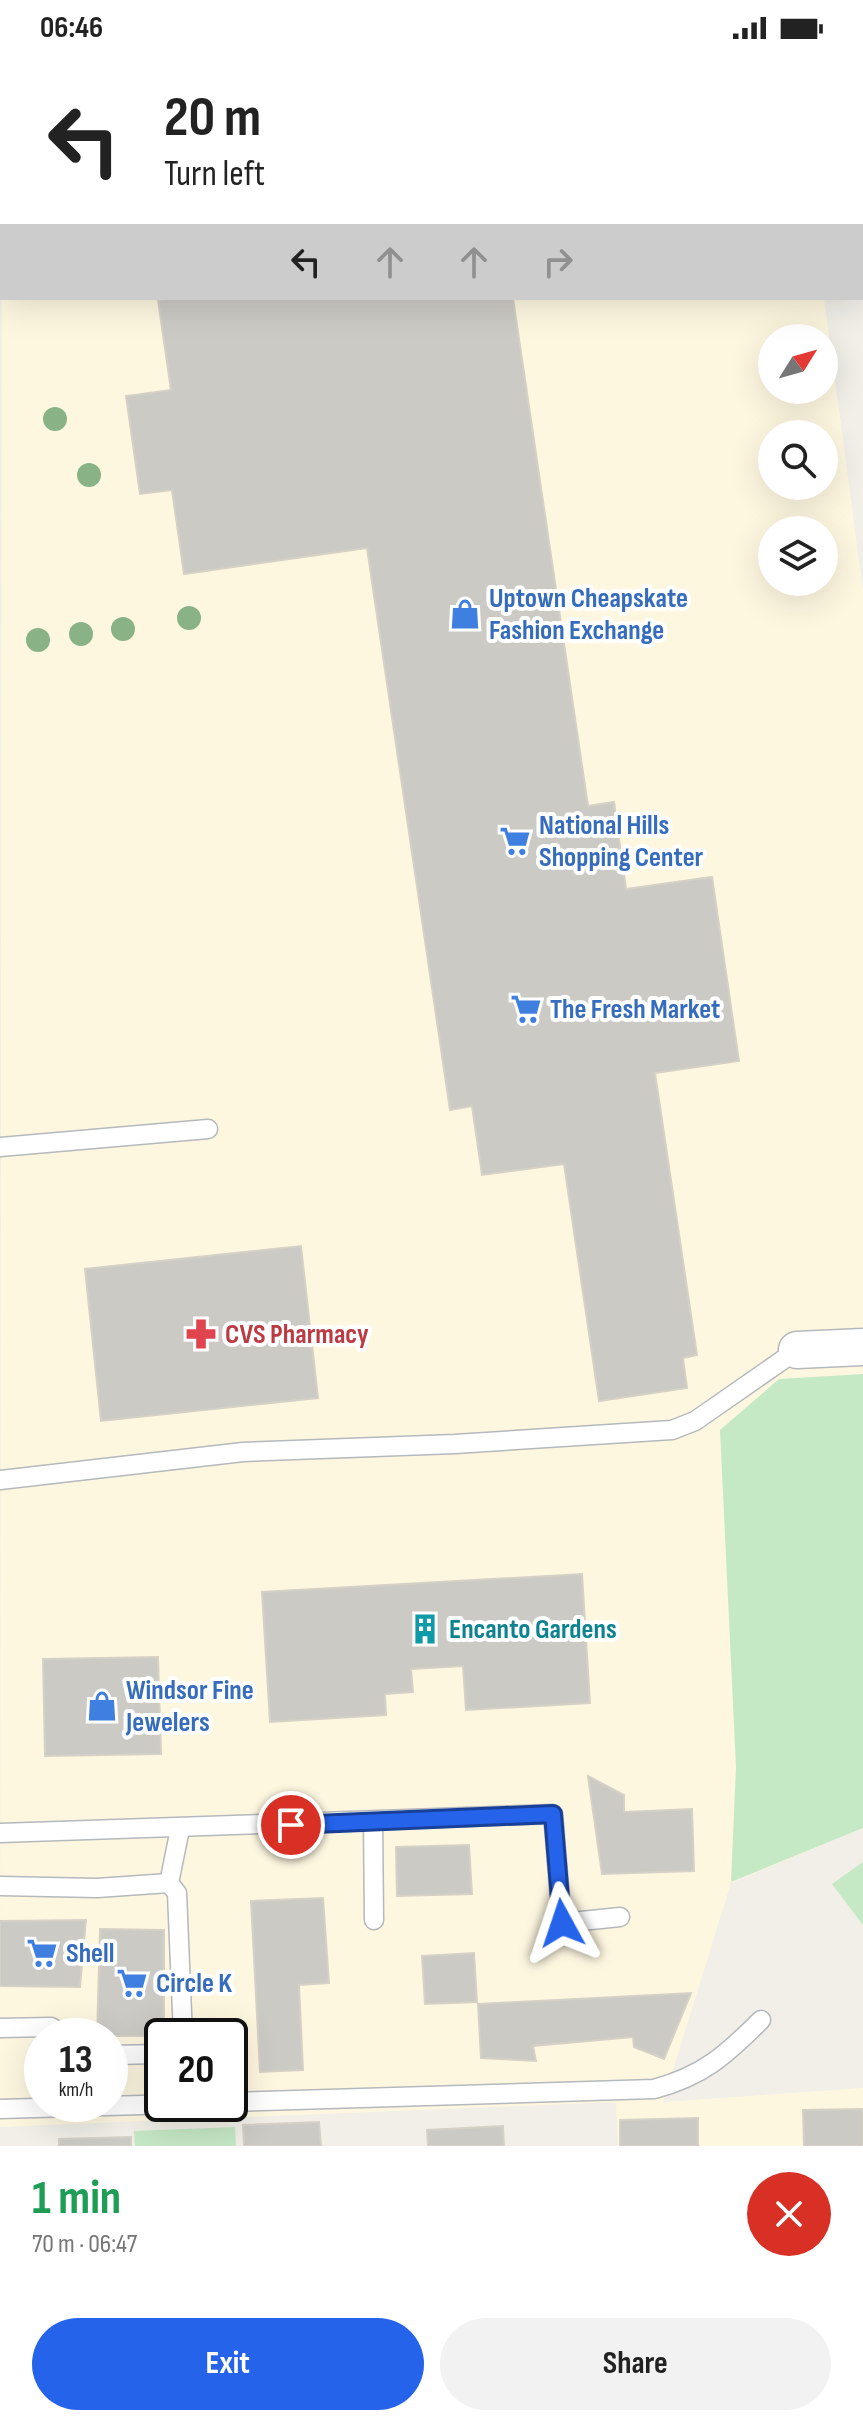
<!DOCTYPE html>
<meta charset="utf-8">
<style>
body{margin:0;font-family:"Sofia Sans Condensed",sans-serif;background:#f2f2f2;color:#222;height:100vh;display:flex;flex-direction:column;font-size:30px;white-space:nowrap}
*{box-sizing:border-box;margin:0}
p{font-size:26px;color:#767676}
.icon{flex:none;width:44px;height:44px;fill:none;stroke:currentColor;stroke-width:2;stroke-linecap:round;stroke-linejoin:round}
.map{position:relative;height:2090px;overflow:hidden}
.sheet{display:flex;flex-direction:column;background:#fff;flex:1}
.sheet>*{flex:none}
.banner{position:absolute;left:0px;top:0px;width:864px;height:244px;box-shadow:0 8px 32px #0002;background:#fff;color:#222;overflow:hidden}
.needle{width:52px;rotate:53deg}
.buttons{position:absolute;left:758px;top:268px;display:grid;gap:16px}
.buttons a{display:grid;place-items:center;width:80px;height:80px;border-radius:50%;background:#fff;box-shadow:0 8px 32px #0002;font-size:40px}
.speed{position:absolute;left:24px;top:1962px;display:flex;gap:16px;font-size:40px;font-weight:700;text-align:center}
.speed>*{display:grid;place-content:center;width:104px;height:104px;border-radius:50%;background:#fff;box-shadow:0 8px 32px #0002;line-height:1}
.speed small{font-size:20px;font-weight:400}
.speed .limit{border:4px solid #111;border-radius:12px;background:#fff;color:#111}
.pin{position:absolute;display:grid;place-items:center;width:68px;height:68px;color:#fff;margin:-34px;border:4px solid #fff;border-radius:50%;box-shadow:0 2px 8px #0007}
.me{position:absolute;width:88px;margin:-44px;rotate:355deg;stroke-linejoin:round;filter:drop-shadow(0 0 6px #0008)}
.turn{display:flex;align-items:center;gap:28px;height:168px;padding:0 32px;font-size:36px}
.turn .icon{width:104px;height:104px;stroke-width:2.5}
.turn b{display:block;font-size:56px;line-height:68px}
.lanes{display:flex;align-items:center;height:76px;padding:0 32px;background:#0003;justify-content:center;gap:40px;direction:ltr}
.lanes .off{opacity:.35}
.round{display:grid;place-items:center;flex:none;width:84px;height:84px;border-radius:42px;background:#f2f2f2}
.overview{display:flex;align-items:center;justify-content:space-between;height:136px;padding:0 32px}
h1{font-size:48px;font-weight:700;line-height:60px;color:#1e9e55}
.button{display:flex;gap:16px;margin-top:auto;padding:16px 32px}
.button a{flex:1;height:92px;border-radius:48px;background:#2563eb;color:#fff;font-size:32px;font-weight:700;line-height:92px;text-align:center}
.button a+a{background:#f2f2f2;color:#222}
.status{display:flex;justify-content:space-between;align-items:center;height:56px;padding:0 40px;background:#fff;direction:ltr}
.status svg{height:22px;fill:currentColor}
.map>svg:first-child{display:block}
.commercial{fill:#fef7e0;fill-rule:evenodd}
.green{fill:#c5e8c5}
.building{fill:#cccac5;stroke:#d6d1c6;stroke-width:2}
.lines{fill:none;stroke-linecap:round;stroke-linejoin:round}
.service-casing{stroke:#b5b8bc;stroke-width:21}
.minor-casing{stroke:#b5b8bc;stroke-width:39}
.service{stroke:#fff;stroke-width:18}
.minor{stroke:#fff;stroke-width:36}
.tree{fill:#89b387}
.route-casing{stroke:#184099;stroke-width:20}
.route{stroke:#2563eb;stroke-width:14}
.labels{text-anchor:middle;dominant-baseline:central;stroke-width:8;stroke-linejoin:round;paint-order:stroke}
.shop-label{font-size:28px;font-weight:bold;fill:#366cbe;stroke:#fff;text-anchor:start}
.health-label{font-size:28px;font-weight:bold;fill:#be3a42;stroke:#fff;text-anchor:start}
.culture-label{font-size:28px;font-weight:bold;fill:#0d838f;stroke:#fff;text-anchor:start}
</style>
<div class="status"><b>06:46</b><svg viewBox="0 0 49 12"><path d="M0 12V9h3v3zM5 12V6h3v6zM10 12V3h3v9zM15 12V0h3v12zM26 1h20v11H26zM47 4h2v5h-2z"/></svg></div>
<div class="map">
<svg width="863" height="2090" viewBox="0 0 863 2090">
<rect width="100%" height="100%" fill="#f1efe8"/>
<g class="commercial">
<polygon points="65,0 457,0 460,2 59,2"/>
<path d="M2,22V242H824L863,534V1772L731,1827L663,2046L863,2032V2090H618L616,2046L0,2071ZM772,282H824V334H772ZM772,378H824V430H772ZM772,474H824V526H772ZM42,1980H110V2048H42ZM162,1980H230V2048H162Z"/>
</g>
<g class="green">
<polygon points="863,1318 863,1772 731,1826 736,1711 720,1374 779,1323"/>
<polygon points="863,1806 863,1869 832,1828"/>
<polygon points="235,2071 236,2090 135,2090 134,2075"/>
</g>
<g class="building">
<polygon points="172,242 513,242 588,750 614,746 626,833 712,821 739,1005 655,1017 697,1299 683,1302 687,1332 599,1345 564,1108 482,1119 472,1050 450,1054 367,492 184,518 172,434 140,438 126,340 171,334 158,244"/>
<polygon points="301,1190 318,1342 101,1365 85,1213"/>
<polygon points="582,1518 590,1647 466,1654 463,1610 411,1613 413,1636 385,1638 386,1659 270,1666 262,1536"/>
<polygon points="158,1601 161,1698 45,1700 43,1603"/>
<polygon points="588,1720 624,1739 624,1756 692,1753 694,1815 602,1818"/>
<polygon points="469,1789 472,1838 397,1840 396,1791"/>
<polygon points="323,1842 329,1927 299,1929 303,2014 260,2016 251,1845"/>
<polygon points="86,1864 80,1931 0,1930 0,1865"/>
<polygon points="100,1873 164,1874 164,1980 97,1980"/>
<polygon points="474,1897 477,1946 425,1948 422,1900"/>
<polygon points="691,1937 664,2003 634,1991 633,1981 533,1990 536,2005 481,2002 478,1948"/>
<polygon points="863,2053 863,2090 804,2090 803,2054"/>
<polygon points="698,2062 698,2090 620,2090 620,2064"/>
<polygon points="319,2066 321,2090 244,2090 243,2069"/>
<polygon points="503,2070 504,2090 428,2090 427,2074"/>
<polygon points="131,2081 131,2090 59,2090 59,2083"/>
</g>
<g class="lines">
<g class="service-casing">
<g id="service">
<polyline points="68,2 68,0"/>
<polyline points="0,1091 208,1073"/>
<polyline points="0,1424 243,1396 455,1388 672,1374 695,1365 797,1294"/>
<polyline points="373,1765 374,1864"/>
<polyline points="0,1777 553,1758 562,1867 620,1861"/>
<polyline points="169,1827 180,1773"/>
<polyline points="0,1830 97,1832 169,1827 177,1837 183,1980"/>
<polyline points="0,1972 51,1971 67,1980"/>
<polyline points="110,1999 162,1998"/>
<path d="M230,2046L654,2033C703,2020 726,1999 761,1964"/>
<polyline points="0,2053 177,2048"/>
</g>
</g>
<g class="minor-casing">
<g id="minor">
<polyline points="562,0 567,2"/>
<polyline points="862,127 863,128"/>
<polyline points="797,1294 863,1291"/>
</g>
</g>
<use href="#service" class="service"/>
<use href="#minor" class="minor"/>
</g>
<g class="tree">
<circle cx="55" cy="363" r="12"/>
<circle cx="89" cy="419" r="12"/>
<circle cx="189" cy="562" r="12"/>
<circle cx="123" cy="573" r="12"/>
<circle cx="81" cy="578" r="12"/>
<circle cx="38" cy="584" r="12"/>
</g>
<g class="lines">
<g class="route-casing">
<polyline id="route" points="291,1769 553,1758 562,1867"/>
</g>
<use href="#route" class="route"/>
</g>
<defs>
<g id="shop-bare" transform="scale(2.4)"><path d="M-5-2.5h2.3a2.7 3.5 0 0 1 5.4 0H5L5.5 6h-11ZM-1.5-2.5h3a1.5 2.3 0 0 0-3 0Z" fill="#3f7fe0" stroke="#fff" stroke-width="2.5" paint-order="stroke"/></g>
<g id="supermarket-bare" transform="scale(2.4)"><path d="M-6-5.5h2.5l.6 2H6L4.5 2H-2.5L-4.4-4H-6ZM-1.5 3.2a1.3 1.3 0 1 0 .1 0ZM3 3.2a1.3 1.3 0 1 0 .1 0Z" fill="#3f7fe0" stroke="#fff" stroke-width="2.5" paint-order="stroke"/></g>
<g id="pharmacy-bare" transform="scale(2.4)"><path d="M-2-6h4v4h4v4h-4v4h-4v-4h-4v-4h4Z" fill="#e0444e" stroke="#fff" stroke-width="2.5" paint-order="stroke"/></g>
<g id="building-bare" transform="scale(2.4)"><path d="M-4-6H4V6H1V3H-1V6H-4ZM-2.5-4.3h1.7v1.8h-1.7ZM.8-4.3h1.7v1.8H.8ZM-2.5-1h1.7V.8h-1.7ZM.8-1h1.7V.8H.8Z" fill="#0f9aa8" stroke="#fff" stroke-width="2.5" paint-order="stroke"/></g>
</defs>
<g fill-rule="evenodd">
<use href="#shop-bare" x="465" y="558"/>
<use href="#supermarket-bare" x="515" y="785"/>
<use href="#supermarket-bare" x="526" y="953"/>
<use href="#pharmacy-bare" x="201" y="1278"/>
<use href="#building-bare" x="425" y="1573"/>
<use href="#shop-bare" x="102" y="1650"/>
<use href="#supermarket-bare" x="42" y="1897"/>
<use href="#supermarket-bare" x="132" y="1927"/>
</g>
<g class="labels">
<g class="shop-label">
<text x="489" y="542">Uptown Cheapskate<tspan x="489" dy="32">Fashion Exchange</tspan></text>
<text x="539" y="769">National Hills<tspan x="539" dy="32">Shopping Center</tspan></text>
<text x="550" y="953">The Fresh Market</text>
<text x="126" y="1634">Windsor Fine<tspan x="126" dy="32">Jewelers</tspan></text>
<text x="66" y="1897">Shell</text>
<text x="156" y="1927">Circle K</text>
</g>
<g class="health-label">
<text x="225" y="1278">CVS Pharmacy</text>
</g>
<g class="culture-label">
<text x="449" y="1573">Encanto Gardens</text>
</g>
</g>
</svg>
<div class="buttons">
<a><svg class="needle" viewBox="-14 -14 28 28"><path d="M0-13l5 13h-10z" fill="#e53935"/><path d="M0 13l5-13h-10z" fill="#767676"/></svg></a>
<a><svg class="icon" aria-label="search" viewBox="0 0 24 24"><circle cx="10" cy="10" r="6"/><path d="M15 15l6 6"/></svg></a>
<a><svg class="icon" aria-label="layers" viewBox="0 0 24 24"><path d="M12 4l9 5-9 5-9-5zM3 14l9 5 9-5"/></svg></a>
</div>
<div class="speed"><div>13<small>km/h</small></div><div class="limit">20</div></div>
<div class="pin" style="left:291px;top:1769px;background:#d93025"><svg class="icon" aria-label="arrive" viewBox="0 0 24 24"><path d="M6 21V4h12l-3 4 3 4H6"/></svg></div>
<svg class="me" style="left:562px;top:1867px" viewBox="-20 -20 40 40"><path d="M0-17L14 15 0 8-14 15z" fill="#2563eb" stroke="#fff" stroke-width="4"/></svg>
<div class="banner">
<div class="turn"><svg class="icon" aria-label="left" viewBox="0 0 24 24"><path d="M17 20v-9H6M10 6l-5 5 5 5"/></svg><div><b>20 m</b>Turn left</div></div>
<div class="lanes"><svg class="icon" aria-label="left" viewBox="0 0 24 24"><path d="M17 20v-9H6M10 6l-5 5 5 5"/></svg><svg class="icon off" aria-label="ahead" viewBox="0 0 24 24"><path d="M12 20V5M6 11l6-6 6 6"/></svg><svg class="icon off" aria-label="ahead" viewBox="0 0 24 24"><path d="M12 20V5M6 11l6-6 6 6"/></svg><svg class="icon off" aria-label="right" viewBox="0 0 24 24"><path d="M7 20v-9h11M14 6l5 5-5 5"/></svg></div>
</div>
</div>
<section class="sheet">
<div class="overview"><div><h1>1 min</h1><p>70 m · 06:47</p></div><a class="round" style="background:#d93025;color:#fff"><svg class="icon" aria-label="close" viewBox="0 0 24 24"><path d="M6 6l12 12M18 6L6 18"/></svg></a></div>
<div class="button"><a>Exit</a><a>Share</a></div>
</section>
